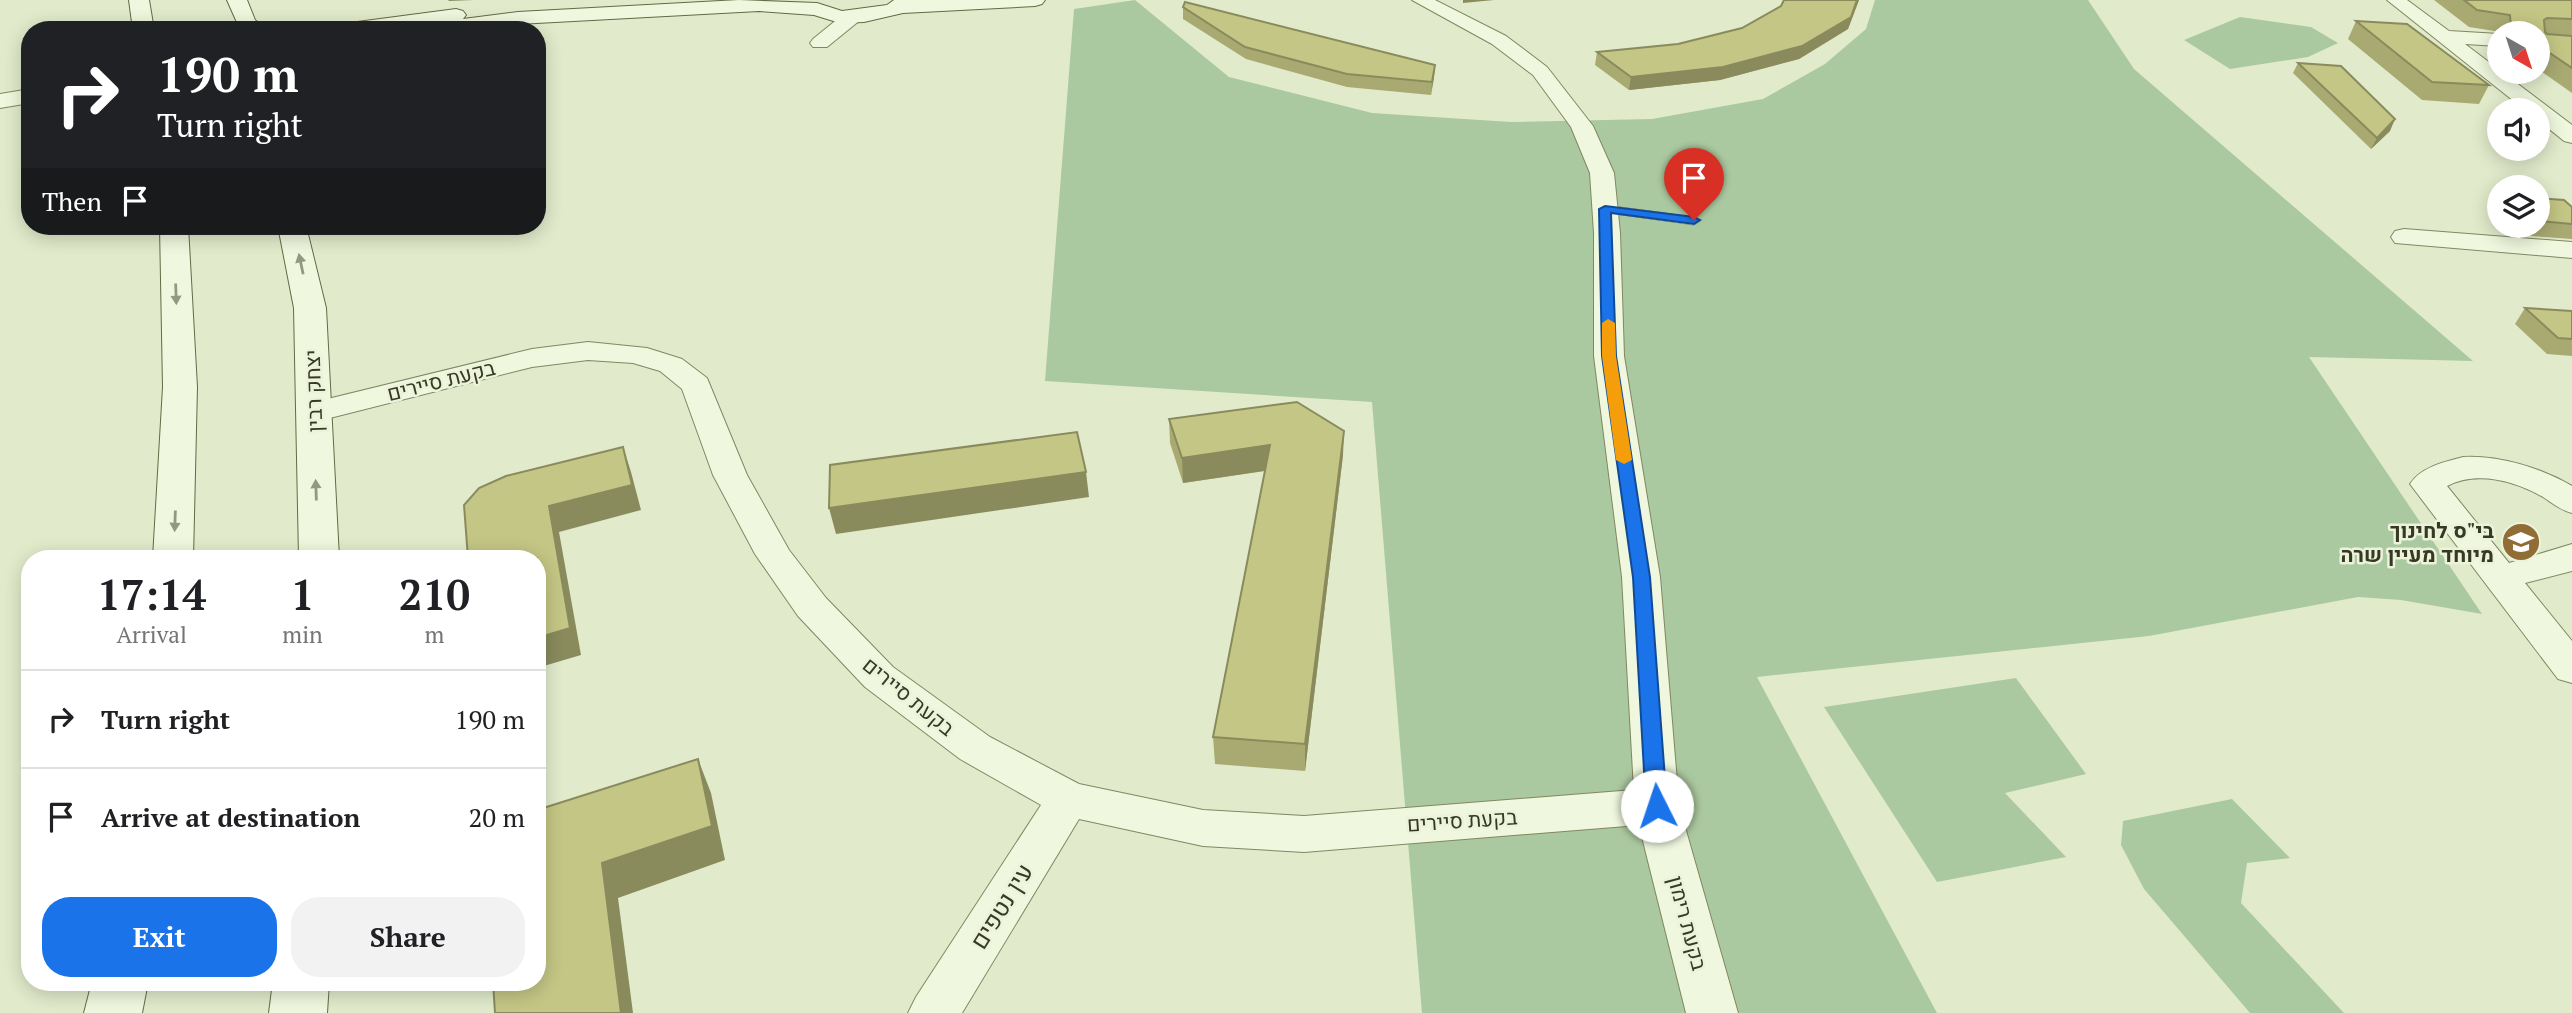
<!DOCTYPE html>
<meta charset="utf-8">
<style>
body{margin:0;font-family:"PT Serif",Heebo,serif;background:#f2f2f2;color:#202124;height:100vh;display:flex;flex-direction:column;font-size:26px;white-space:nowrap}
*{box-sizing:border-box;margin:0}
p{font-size:23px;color:#757577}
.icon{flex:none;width:38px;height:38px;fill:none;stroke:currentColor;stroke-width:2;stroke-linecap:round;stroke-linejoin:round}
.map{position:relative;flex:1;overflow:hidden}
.sheet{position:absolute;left:21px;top:550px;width:525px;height:441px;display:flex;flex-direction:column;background:#fff;border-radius:28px;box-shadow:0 4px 18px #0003}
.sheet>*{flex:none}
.hud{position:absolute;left:21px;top:21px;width:525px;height:214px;border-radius:28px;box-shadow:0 4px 18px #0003;background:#202124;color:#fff;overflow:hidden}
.needle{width:46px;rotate:141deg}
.tools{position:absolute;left:2487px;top:21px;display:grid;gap:14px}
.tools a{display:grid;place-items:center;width:63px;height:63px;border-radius:50%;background:#fff;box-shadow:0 4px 18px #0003;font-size:35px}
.pin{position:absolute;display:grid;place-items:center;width:60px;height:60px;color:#fff;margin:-72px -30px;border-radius:50% 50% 50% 0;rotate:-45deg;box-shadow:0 0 7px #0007}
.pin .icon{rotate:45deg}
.me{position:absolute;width:77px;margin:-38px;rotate:356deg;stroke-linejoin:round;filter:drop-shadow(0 0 5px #0008)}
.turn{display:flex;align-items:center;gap:24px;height:147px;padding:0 21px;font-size:32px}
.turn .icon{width:91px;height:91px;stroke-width:2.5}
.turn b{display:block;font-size:49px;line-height:60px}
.then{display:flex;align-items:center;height:66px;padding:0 21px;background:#0003;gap:14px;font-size:26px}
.eta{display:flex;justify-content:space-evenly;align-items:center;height:119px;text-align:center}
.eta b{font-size:42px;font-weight:700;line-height:49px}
.primary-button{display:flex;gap:14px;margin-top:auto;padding:14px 21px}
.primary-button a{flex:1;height:80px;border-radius:28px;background:#1a73e8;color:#fff;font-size:28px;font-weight:700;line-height:80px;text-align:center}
.primary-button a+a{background:#f2f2f2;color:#202124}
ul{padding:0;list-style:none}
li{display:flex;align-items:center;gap:21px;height:98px;padding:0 21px;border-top:2px solid #e0e0e0}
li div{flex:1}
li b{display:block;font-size:26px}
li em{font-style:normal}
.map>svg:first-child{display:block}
.green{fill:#abc9a0}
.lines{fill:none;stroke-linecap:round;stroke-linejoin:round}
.service-casing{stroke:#818761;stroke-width:1}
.minor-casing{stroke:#818761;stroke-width:2}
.tertiary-casing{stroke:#818761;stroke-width:2}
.secondary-casing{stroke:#656944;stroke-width:2}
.service{fill:#eff7de;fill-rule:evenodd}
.minor{fill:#eff7de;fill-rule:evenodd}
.tertiary{fill:#eff7de;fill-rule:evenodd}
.secondary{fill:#eff7de;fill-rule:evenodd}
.wall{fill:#a9aa72}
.shaded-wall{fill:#898b5d}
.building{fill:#c4c685;stroke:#898b5d;stroke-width:2}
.oneway{fill:#939880}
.route{fill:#1a73e8;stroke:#114b97;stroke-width:2}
.slow{fill:#f59e0b}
.labels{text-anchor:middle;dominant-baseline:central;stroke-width:5;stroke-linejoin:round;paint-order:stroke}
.street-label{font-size:21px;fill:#373923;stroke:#ebf3da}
.poi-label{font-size:21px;font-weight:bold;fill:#373923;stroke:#ebf3da;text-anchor:end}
.near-street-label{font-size:24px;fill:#373923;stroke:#ebf3da}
</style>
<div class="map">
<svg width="2572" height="1013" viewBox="0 0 2572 1013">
<rect width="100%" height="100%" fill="#e1ebcb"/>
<g class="green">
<polygon points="1135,0 1229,77 1372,113 1511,122 1652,119 1763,99 1825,64 1866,29 1875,0 2088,0 2134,69 2473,361 2309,357 2482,614 2401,600 2358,597 2149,636 1757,677 1937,1013 1422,1013 1372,402 1045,381 1074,9"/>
<polygon points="2240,17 2311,27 2338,43 2308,57 2230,69 2184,40"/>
<polygon points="2016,678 2086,774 2005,793 2066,857 1937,882 1824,707"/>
<polygon points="2232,799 2290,858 2247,863 2241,903 2344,1013 2250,1013 2144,889 2121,845 2123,821"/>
</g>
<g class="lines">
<g class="service-casing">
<polygon id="service" points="1605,205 1694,217 1700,221 1694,225 1601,212 1601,206"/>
</g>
<g class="minor-casing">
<g id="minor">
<polygon points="1412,0 1435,0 1506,36 1547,67 1593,126 1614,173 1620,233 1624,356 1660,577 1679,806 1738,1013 1686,1013 1639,825 1304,852 1203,846 1079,819 962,1013 908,1013 916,997 1041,805 960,759 865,687 798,616 755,554 713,475 682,389 660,371 633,363 588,360 532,367 314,422 303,419 298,412 303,405 532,349 588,342 647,348 682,359 707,378 747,475 789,550 826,598 893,667 990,737 1079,784 1203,810 1304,816 1634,790 1622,577 1594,356 1594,233 1590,173 1571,127 1533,75 1492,44"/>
<polygon points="2387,0 2407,0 2449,31 2499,34 2499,46 2465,44 2572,125 2572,143 2564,141 2538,120 2538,110 2525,110"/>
<polygon points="852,11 861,17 859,21 827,47 813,47 810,43 813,39 845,13"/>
<polygon points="2404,229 2572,242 2572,258 2395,243 2391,237 2395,231"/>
<path d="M2463,457C2498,455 2542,468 2572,486V513C2560,510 2554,504 2543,497C2515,481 2477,470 2447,486L2509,563L2572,544V571L2525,583L2572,641V683L2558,679L2410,484C2421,467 2444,462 2463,457Z"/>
</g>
</g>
<g class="tertiary-casing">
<polygon id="tertiary" points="30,89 30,103 0,108 0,94"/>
</g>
<g class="secondary-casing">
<g id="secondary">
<polygon points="129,0 149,0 154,30 133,30"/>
<polygon points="227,0 247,0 255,20 266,30 239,27"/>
<polygon points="739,0 817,3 842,11 887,5 894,0 1045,0 1042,4 1035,6 903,13 864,22 840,23 814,15 759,11 518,24 478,30 421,30 424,25 391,30 332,30 335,26 342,24 456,9 463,11 466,15 463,19 518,12"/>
<polygon points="160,226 188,226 197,387 193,558 153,558 163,387"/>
<polygon points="278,226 306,226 326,308 339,558 299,558 294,308"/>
<polygon points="92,982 148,982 142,1013 84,1013"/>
<polygon points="273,982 329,982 327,1013 269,1013"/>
</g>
</g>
<use href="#service" class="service"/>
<use href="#minor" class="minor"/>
<use href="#tertiary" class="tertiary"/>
<use href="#secondary" class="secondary"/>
</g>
<g class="wall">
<polygon points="1784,0 1859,0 1848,29 1799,59 1720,80 1629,90 1595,65 1597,52 1678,44 1742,28 1781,6"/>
<polygon points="2434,0 2572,0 2572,93 2538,69 2538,33 2501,33 2501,32 2469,27"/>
<polygon points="1183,7 1435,65 1431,95 1347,87 1246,59 1183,19"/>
<polygon points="2356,21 2489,85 2479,104 2422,100 2348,39"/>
<polygon points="2298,63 2390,131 2371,149 2293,73"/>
<polygon points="2538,198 2572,207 2572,239 2531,236 2519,226 2538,226"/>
<polygon points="2525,308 2572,311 2572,356 2547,354 2515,324"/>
<polygon points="1169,419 1343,455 1305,771 1215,764 1213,737 1265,471 1183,483 1170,443"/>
</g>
<g class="shaded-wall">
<polygon points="448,0 474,0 449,1"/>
<polygon points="1463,0 1494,0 1463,3"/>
<polygon points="1857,0 1859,0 1848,29 1799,59 1720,80 1629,90 1631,77"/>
<polygon points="1435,65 1434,78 1431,95 1432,82"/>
<polygon points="2395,119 2390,131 2371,149 2377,138"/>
<polygon points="1344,431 1343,455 1305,771 1305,744"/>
<polygon points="1270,445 1270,470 1183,483 1182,458"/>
<polygon points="623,447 631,472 641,510 559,532 581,655 537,668 537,638 549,506"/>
<polygon points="1086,472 1089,497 836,534 829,508"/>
<polygon points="698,759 711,793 725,860 618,898 633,1013 621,1013 602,863"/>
</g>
<g class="building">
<polygon points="1784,0 1857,0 1851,17 1802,46 1723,67 1631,77 1597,52 1678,44 1742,28 1781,6"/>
<polygon points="2464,0 2572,0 2572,19 2547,18 2544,20 2545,32 2547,34 2572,36 2572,68 2538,45 2538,33 2520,33 2511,27 2510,15 2477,10"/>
<polygon points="1185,2 1435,65 1432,82 1347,74 1245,47 1183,7"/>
<polygon points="2356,21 2407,24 2489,85 2432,82"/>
<polygon points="2298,63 2341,66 2395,119 2377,138"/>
<polygon points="2538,198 2564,200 2572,207 2572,224 2540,221 2538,219"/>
<polygon points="2525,308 2572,311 2572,339 2558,338"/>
<polygon points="1297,402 1344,431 1305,744 1213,737 1270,445 1182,458 1169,419"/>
<polygon points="1077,432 1086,472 829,508 830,465"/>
<polygon points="623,447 632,485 549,506 570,628 537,638 537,558 468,558 464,505 479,488 506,476"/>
<polygon points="698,759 712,826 602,863 621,1013 495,1013 493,982 537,982 537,810"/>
</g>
<defs><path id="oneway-solid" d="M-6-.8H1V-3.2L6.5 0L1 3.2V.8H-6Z" transform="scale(1.75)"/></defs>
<g class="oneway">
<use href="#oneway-solid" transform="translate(301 264) rotate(-102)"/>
<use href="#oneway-solid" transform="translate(176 294) rotate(88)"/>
<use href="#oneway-solid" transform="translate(316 490) rotate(-92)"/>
<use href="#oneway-solid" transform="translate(175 521) rotate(92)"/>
</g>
<polygon class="route" points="1605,206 1694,217 1700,220 1694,224 1611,213 1616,356 1650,577 1667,806 1664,812 1657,814 1649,812 1646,806 1633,577 1602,356 1599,209"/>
<polygon class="slow" points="1608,319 1615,323 1616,356 1632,460 1624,464 1616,460 1602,356 1602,323"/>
<defs>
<g id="school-disc" transform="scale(2.0125)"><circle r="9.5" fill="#916d36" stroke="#ebf3da"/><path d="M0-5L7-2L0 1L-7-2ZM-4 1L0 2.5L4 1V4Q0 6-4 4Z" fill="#fff"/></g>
</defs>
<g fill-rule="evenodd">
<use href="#school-disc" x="2521" y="542"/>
</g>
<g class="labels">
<g class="street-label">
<text transform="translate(441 380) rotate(-14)">בקעת סיירים</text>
<text transform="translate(313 391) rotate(-92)">יצחק רבין</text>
<text transform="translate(909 696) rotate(39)">בקעת סיירים</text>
<text transform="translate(1462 820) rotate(-4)">בקעת סיירים</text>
<text transform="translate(1688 923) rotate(75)">בקעת רימון</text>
</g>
<g class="poi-label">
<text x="2494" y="530">בי"ס לחינוך<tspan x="2494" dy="24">מיוחד מעיין שרה</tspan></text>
</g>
<g class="near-street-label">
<text transform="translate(1001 906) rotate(-58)">עין נטפים</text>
</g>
</g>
</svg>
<div class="tools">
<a><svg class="needle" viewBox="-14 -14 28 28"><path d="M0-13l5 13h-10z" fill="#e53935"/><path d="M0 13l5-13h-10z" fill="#757577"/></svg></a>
<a><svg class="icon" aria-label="sound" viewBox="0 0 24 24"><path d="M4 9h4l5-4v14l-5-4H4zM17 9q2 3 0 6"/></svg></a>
<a><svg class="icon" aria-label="layers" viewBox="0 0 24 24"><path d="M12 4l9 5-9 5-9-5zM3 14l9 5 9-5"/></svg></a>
</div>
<div class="pin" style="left:1694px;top:220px;background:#d93025"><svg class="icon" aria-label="arrive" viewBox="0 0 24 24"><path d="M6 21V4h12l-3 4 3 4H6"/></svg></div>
<svg class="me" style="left:1657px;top:806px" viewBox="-20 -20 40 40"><circle r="19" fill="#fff"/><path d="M0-13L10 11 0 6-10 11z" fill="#1a73e8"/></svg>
<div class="hud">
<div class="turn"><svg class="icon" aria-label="right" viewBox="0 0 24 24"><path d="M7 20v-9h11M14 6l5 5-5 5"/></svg><div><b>190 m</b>Turn right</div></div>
<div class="then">Then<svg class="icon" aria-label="arrive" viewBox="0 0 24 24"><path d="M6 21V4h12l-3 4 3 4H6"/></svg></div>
</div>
<section class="sheet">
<div class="eta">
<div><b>17:14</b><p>Arrival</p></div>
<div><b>1</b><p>min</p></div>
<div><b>210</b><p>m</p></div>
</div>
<ul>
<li><svg class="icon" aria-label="right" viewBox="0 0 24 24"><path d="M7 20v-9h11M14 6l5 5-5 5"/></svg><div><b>Turn right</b></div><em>190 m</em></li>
<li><svg class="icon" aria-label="arrive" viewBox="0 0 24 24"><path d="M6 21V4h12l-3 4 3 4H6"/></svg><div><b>Arrive at destination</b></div><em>20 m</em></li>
</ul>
<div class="primary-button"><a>Exit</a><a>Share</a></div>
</section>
</div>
